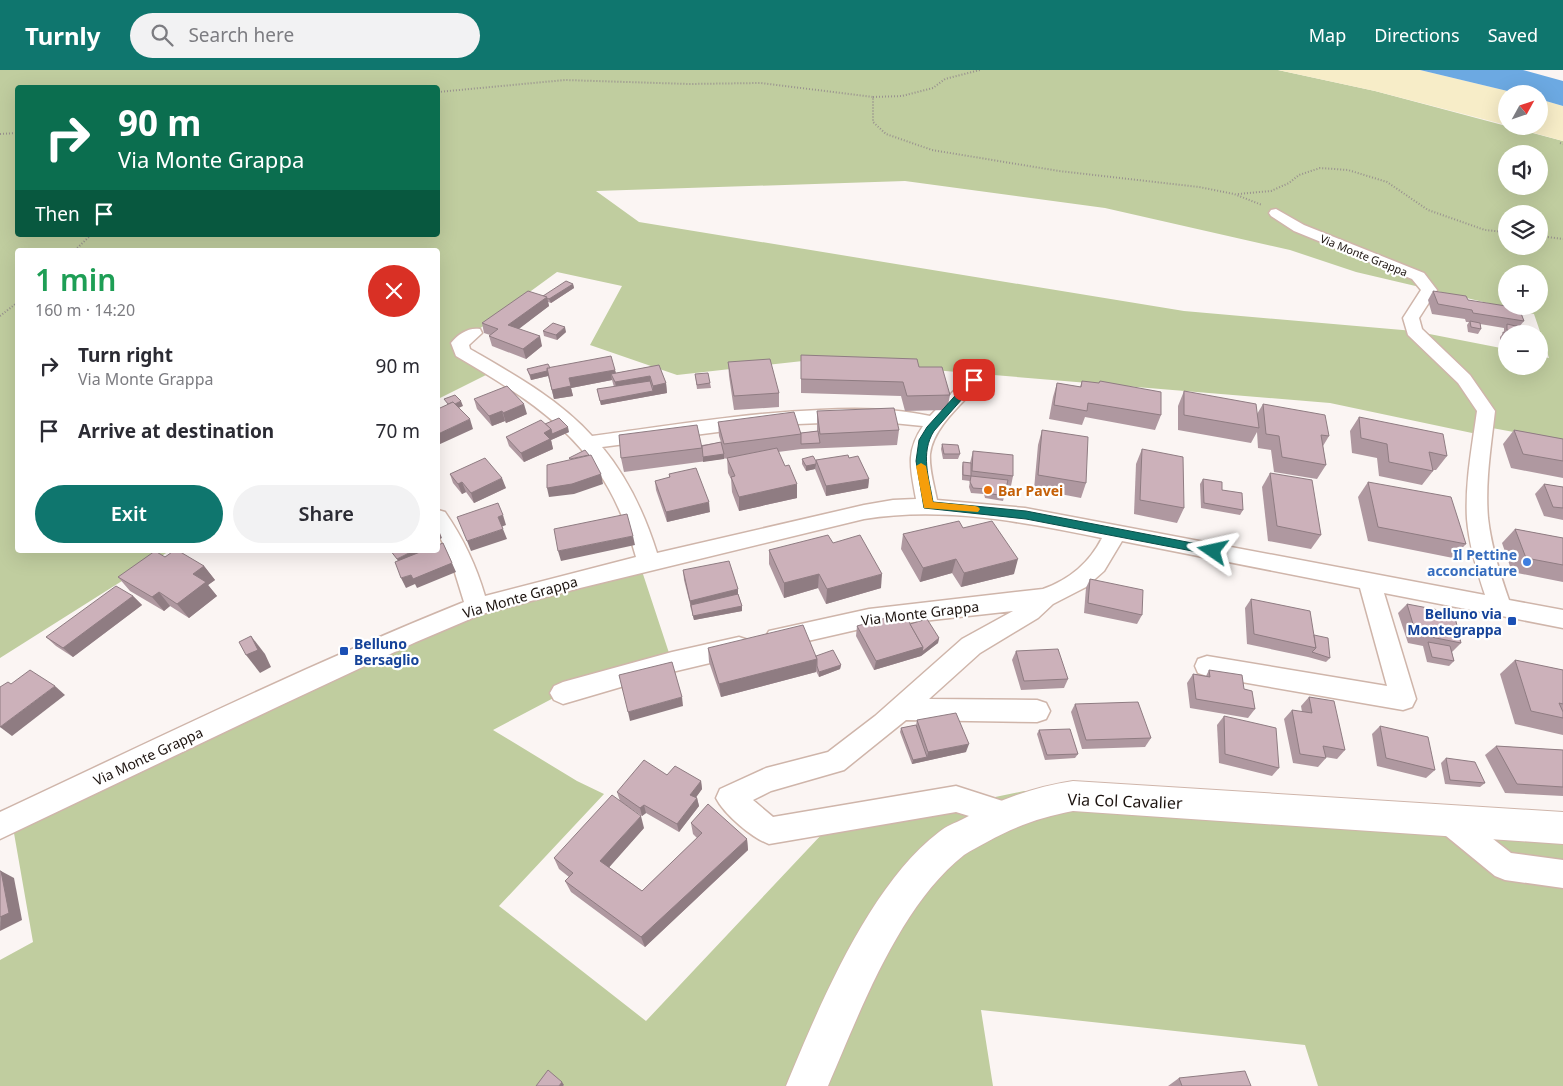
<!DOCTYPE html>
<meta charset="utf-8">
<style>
body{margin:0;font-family:"Noto Sans",sans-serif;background:#f2f2f3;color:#2b2b33;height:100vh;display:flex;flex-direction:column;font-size:19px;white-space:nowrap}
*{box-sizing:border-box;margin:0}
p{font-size:16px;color:#7c7c81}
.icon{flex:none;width:28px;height:28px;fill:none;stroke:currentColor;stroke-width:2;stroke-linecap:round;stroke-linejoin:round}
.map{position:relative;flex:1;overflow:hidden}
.drawer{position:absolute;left:15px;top:178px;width:425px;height:305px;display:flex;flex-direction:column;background:#fff;border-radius:5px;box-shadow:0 5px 20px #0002}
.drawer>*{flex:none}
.banner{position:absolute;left:15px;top:15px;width:425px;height:152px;border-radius:5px;box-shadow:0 5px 20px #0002;background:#0b6e4f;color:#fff;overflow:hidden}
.needle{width:32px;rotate:50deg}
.tools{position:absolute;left:1498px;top:15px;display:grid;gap:10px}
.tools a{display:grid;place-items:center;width:50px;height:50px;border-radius:50%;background:#fff;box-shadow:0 5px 20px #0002;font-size:25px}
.pin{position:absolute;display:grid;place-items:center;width:42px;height:42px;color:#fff;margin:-21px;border-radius:10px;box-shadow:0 2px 8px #0006}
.me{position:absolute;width:55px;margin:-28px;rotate:281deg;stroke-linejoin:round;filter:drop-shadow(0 0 4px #0008)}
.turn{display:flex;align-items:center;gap:18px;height:105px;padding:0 20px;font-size:22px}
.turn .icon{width:65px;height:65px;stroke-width:2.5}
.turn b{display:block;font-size:35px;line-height:42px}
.then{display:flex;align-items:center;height:48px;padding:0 20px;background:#0003;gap:10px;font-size:19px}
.round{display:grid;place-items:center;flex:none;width:52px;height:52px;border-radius:26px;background:#f2f2f3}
.head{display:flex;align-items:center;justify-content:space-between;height:85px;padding:0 20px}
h1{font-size:30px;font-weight:600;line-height:38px;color:#1e9e55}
.cta{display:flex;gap:10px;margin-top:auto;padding:10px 20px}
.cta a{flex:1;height:58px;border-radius:30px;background:#0f766e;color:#fff;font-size:20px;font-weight:600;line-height:58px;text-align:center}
.cta a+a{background:#f2f2f3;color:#2b2b33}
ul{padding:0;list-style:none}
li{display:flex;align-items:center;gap:15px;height:65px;padding:0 20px}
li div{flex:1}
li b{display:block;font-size:19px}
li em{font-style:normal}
header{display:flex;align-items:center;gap:30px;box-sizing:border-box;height:70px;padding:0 25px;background:#0f766e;color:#fff}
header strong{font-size:24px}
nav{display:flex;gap:28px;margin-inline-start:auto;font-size:18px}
.search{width:350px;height:45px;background:#f2f2f3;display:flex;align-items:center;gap:12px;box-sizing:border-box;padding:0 18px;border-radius:28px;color:#7c7c81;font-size:19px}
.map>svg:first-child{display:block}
.green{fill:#c0cd9f;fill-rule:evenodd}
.sand{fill:#f7edc8}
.water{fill:#6ca9e2}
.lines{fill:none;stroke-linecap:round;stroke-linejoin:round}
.minor-casing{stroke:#cfb5aa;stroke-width:3}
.major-casing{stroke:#cfb5aa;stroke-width:2}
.path{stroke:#98918e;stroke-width:2;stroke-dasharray:1 2;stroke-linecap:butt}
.minor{fill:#fff;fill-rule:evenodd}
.major{fill:#fff;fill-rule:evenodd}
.wall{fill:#af98a0}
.shaded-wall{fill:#8f7c82}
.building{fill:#ccb1ba;stroke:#8f7c82}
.route{fill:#0f766e;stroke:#0a4d48}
.slow{fill:#f59e0b}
.food-dot{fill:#e8710a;stroke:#fff;stroke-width:2}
.shop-dot{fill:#3f7fe0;stroke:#fff;stroke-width:2}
.transit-dot{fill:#1a4fb4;stroke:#fff;stroke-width:2}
.labels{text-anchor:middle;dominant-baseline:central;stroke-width:4.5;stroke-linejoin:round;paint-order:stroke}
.far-street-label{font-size:11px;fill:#1c130f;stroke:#fff}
.food-label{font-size:14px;font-weight:bold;fill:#c56008;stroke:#fff;text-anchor:start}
.shop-label{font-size:14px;font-weight:bold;fill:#366cbe;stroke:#fff;text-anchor:end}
.street-label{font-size:14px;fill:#1c130f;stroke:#fff}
.transit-label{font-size:14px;font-weight:bold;fill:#164399;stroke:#fff;text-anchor:end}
.near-street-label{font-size:16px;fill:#1c130f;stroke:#fff}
</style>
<header>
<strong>Turnly</strong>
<div class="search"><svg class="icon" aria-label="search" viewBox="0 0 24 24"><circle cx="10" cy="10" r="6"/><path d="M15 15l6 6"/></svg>Search here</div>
<nav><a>Map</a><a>Directions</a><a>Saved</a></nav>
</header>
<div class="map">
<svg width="1563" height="1016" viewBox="0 0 1563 1016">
<rect width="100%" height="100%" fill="#fbf5f3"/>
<g class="green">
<path d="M0,0H1278L1375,21L1563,71V371L1492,358L1491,367L1330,333L812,290L677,305L590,275L622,216L557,202L460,273L494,301L438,329V180H18V480H171L0,588ZM18,18H438V165H18ZM1506,84H1539V116H1506ZM905,111L1105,138L1290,180L1356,202L1534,244L1549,288L1539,286V296H1506V279L1414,261L1184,241L639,152L596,121ZM1506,144H1539V176H1506ZM1506,204H1539V236H1506Z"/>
<polygon points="638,489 672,592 563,623 493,660 577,711 604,724 499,836 646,951 823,763 1024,721 1286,731 1563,746 1563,1016 1318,1016 1305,975 981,940 993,1016 0,1016 0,890 33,872 11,746 392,566 521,516"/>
</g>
<g class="sand">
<polygon points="1278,0 1420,0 1520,24 1506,24 1506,55 1375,21"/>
<polygon points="1539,29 1563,36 1563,71 1509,56 1539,56"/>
</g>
<polygon class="water" points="1420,0 1523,0 1563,11 1563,36 1539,29 1539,24 1520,24"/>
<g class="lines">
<g class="minor-casing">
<g id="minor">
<path d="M1276,139L1304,155L1424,203L1437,220L1419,248L1422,259L1470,305L1495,341C1491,376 1485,412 1488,448C1491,476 1500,504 1509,530L1563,540V558L1384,523L1416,629L1412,637L1403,640L1207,606L1198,603L1195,596L1198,589L1207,586L1387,616L1360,518L1122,471L1104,501L1086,517L1053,534L1038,548L980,583L929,629L1037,630L1046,633L1050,641L1046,649L1037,652L906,650L844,700L771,721L753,730L773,747L956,716L1015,735L1019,744L1015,753L1005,757L956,742L769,774C752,768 724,744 716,728L720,719L766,698L828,682L875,646L962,569L1013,541L869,557L777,578L769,575L765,568L769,561L869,539L1043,519C1069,510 1090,492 1102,468C1024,452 943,436 864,449L580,518L482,544L416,572L275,638L0,769V742C154,670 307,595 464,532L451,490L438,463V440L445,442C463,468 476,495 485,526L636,487C606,379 548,340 456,286L451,273C458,264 469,257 480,259L482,263L469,275L470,279C513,304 559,329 592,366C668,356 743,343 820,340C857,338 894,338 930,346L968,306L974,305L980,306L983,310L980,314C963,333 933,357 930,384C929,399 934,415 937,430L1025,438L1485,525C1477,501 1469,475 1467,449C1465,413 1472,377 1477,341L1458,313L1408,265L1403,248L1421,220L1412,209L1294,161L1271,146L1269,143L1271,140ZM873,351L923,356C905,382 911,400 916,429L893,430L864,435L657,483C645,445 628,408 602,377L772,355Z"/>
<polygon points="739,567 748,570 751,577 748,584 672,602 563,634 554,630 550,623 554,616 563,612 672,582"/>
<polygon points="1450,739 1460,743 1511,783 1563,790 1563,818 1505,810 1495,806 1440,761 1436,752 1440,743"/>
</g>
</g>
<g class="major-casing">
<path id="major" d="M1073,711L1563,742V774L1073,741C1042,747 1015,756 987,772C980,776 971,780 964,785C899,836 860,942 828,1016H786C819,936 870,814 939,762C946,756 955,753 963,749C998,730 1033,717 1073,711Z"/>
</g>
<g class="path">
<polyline points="438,22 565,10 689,14 761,13 873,27 873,52 886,64 932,80 1059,101 1199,117 1234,124 1262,135"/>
<polyline points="873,27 902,26 933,18 945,9 980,0"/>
<polyline points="0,64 18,63"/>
<polyline points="1560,73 1563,74"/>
<polyline points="1238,124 1271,121 1289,113 1299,105 1320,98 1348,100 1387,112 1428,140 1485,160 1506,162"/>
<polyline points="1539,166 1563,169"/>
<polyline points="75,180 91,165"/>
<polyline points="0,246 18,232"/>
</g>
<use href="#minor" class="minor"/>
<use href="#major" class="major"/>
</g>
<g class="wall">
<polygon points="573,214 574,218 551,233 548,232 549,236 518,259 542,276 526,289 492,276 489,266 490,265 484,263 482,253 543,226"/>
<polygon points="1433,221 1468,230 1524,251 1519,257 1533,264 1506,264 1506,276 1500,274 1500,267 1504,262 1504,258 1480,254 1481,259 1478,264 1468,262 1467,255 1469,252 1466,252 1465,249 1432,244 1428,230"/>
<polygon points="543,261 566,262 557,270 544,266"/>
<polygon points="801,285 919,297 950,325 947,340 905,341 901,326 801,323"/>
<polygon points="728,292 779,323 779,337 734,340 729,306"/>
<polygon points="659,295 666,313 667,323 601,335 597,319 614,317 612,310 571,318 573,326 554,329 548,306 531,310 527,299 550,298 615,300 616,303"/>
<polygon points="695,304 710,313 711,318 697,319"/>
<polygon points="1082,311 1161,345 1155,360 1085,347 1082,355 1049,349 1053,327 1057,313 1080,317"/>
<polygon points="1184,321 1257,344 1263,334 1329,366 1323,376 1326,395 1317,409 1274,402 1271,380 1258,378 1257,362 1251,373 1178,360 1178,336"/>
<polygon points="474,329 527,344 506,353 505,351 492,356 477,339"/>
<polygon points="817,341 899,360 897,375 801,379 778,382 797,428 739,441 732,422 731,409 728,403 727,388 729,388 624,402 621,388 721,372 719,366 718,352 801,363 817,361"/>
<polygon points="1359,347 1447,386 1436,400 1432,400 1433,401 1422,415 1379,406 1377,388 1352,383 1350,361"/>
<polygon points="545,354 569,362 551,370 553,379 524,392 509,376 506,367"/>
<polygon points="1042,360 1086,413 1081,428 1034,419 1038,375"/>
<polygon points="1514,360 1563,369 1563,408 1511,398 1503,374"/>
<polygon points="942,374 960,384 958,389 943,389 941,379"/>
<polygon points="1142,379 1184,438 1177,453 1134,444 1136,394"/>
<polygon points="973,381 1013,406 1011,416 1007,415 1003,431 985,428 984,424 971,423 969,417 970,411 962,410 962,397 963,392 970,393"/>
<polygon points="849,388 869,409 868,418 826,426 815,399 806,401 802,394 802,389 816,391"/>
<polygon points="1270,403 1321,465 1311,479 1268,471 1262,417"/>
<polygon points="450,404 506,418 474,433 466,422 462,424 453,413"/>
<polygon points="669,404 710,442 667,452 656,420 655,411 669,408"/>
<polygon points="1203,409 1222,420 1243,440 1240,445 1201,438 1200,414"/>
<polygon points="1368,412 1466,474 1453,488 1368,471 1358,427"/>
<polygon points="1544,414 1563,417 1563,450 1544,446 1535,424"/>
<polygon points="963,458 1014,504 961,517 952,503 920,512 901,479 903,464"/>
<polygon points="1515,459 1563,468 1563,512 1512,502 1502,473"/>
<polygon points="833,473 881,518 826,534 818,518 784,528 769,494 769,480"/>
<polygon points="165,487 204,496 215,510 208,515 217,526 189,548 170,536 164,541 130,521 118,507"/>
<polygon points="683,500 738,524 742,536 742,541 694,550 684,510"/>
<polygon points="1090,509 1142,545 1137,554 1084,543 1086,518"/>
<polygon points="133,526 142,535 73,587 56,576 46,567"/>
<polygon points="1251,529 1314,565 1330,588 1326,592 1308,587 1247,574 1245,538"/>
<polygon points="1407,534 1461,573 1452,582 1454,591 1449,596 1427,592 1423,576 1408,573 1398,543"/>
<polygon points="910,554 939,568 938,573 921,586 874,600 856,566 857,556"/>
<polygon points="708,578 816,586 841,595 840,599 819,607 816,601 816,602 721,627 709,592"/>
<polygon points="1016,581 1068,609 1064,618 1021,620 1012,590"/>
<polygon points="1515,590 1563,600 1563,665 1515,654 1500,604"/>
<polygon points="1209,600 1244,619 1255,639 1248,648 1190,638 1187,613 1193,604 1206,606"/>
<polygon points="1309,627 1345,680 1337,689 1325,687 1326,688 1318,697 1293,693 1284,649 1292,640 1302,642 1301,636"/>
<polygon points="1075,634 1151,668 1145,677 1082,679 1071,642"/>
<polygon points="1224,646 1279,698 1272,706 1219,693 1217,655"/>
<polygon points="917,650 966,682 912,694 900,662 901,658 916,655"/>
<polygon points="1380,656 1435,700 1426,708 1377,696 1372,664"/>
<polygon points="1039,660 1078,684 1075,688 1045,690 1037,664"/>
<polygon points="1496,676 1563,680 1563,726 1505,723 1485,685"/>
<polygon points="1446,688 1485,713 1480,717 1445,714 1441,693"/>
<polygon points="667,705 701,711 702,719 696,727 697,728 699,736 679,762 646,743 642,746 620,731 617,722"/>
<polygon points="691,753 747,769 748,780 645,877 571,822 565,811 569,807 559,799 554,788 644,758 609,797 642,821 697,768 693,764"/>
<polygon points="1179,1008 1251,1016 1168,1016"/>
</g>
<g class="shaded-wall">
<polygon points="573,214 574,218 551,233 549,229"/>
<polygon points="547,227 549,236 511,265 508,255"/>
<polygon points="565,257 566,262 557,270 556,265"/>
<polygon points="540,266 542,276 526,289 523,279"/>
<polygon points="551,300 552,305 531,310 530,305"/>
<polygon points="615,300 617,309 611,304 612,310 571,318 573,326 554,329 552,320 569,308"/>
<polygon points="650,306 651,316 617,322 615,312"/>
<polygon points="666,313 667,323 601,335 600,331 653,321 653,316"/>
<polygon points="461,331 463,336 452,341 450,336"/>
<polygon points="524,334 527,344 506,353 503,343"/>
<polygon points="502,341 505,351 492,356 489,346"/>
<polygon points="470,349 473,359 438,375 438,364"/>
<polygon points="568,357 569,362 551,370 553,379 524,392 521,383 544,363 551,359"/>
<polygon points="724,384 724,389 703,392 703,387"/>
<polygon points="816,394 815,399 806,401 806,396"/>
<polygon points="601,404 603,414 574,424 549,427 547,418"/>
<polygon points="502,408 506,418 474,433 471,423"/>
<polygon points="869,409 868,418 826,426 826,416"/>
<polygon points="462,412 466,422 462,424 458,414"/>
<polygon points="797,414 797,428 739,441 739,427"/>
<polygon points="709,432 710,442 667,452 666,442"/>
<polygon points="503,445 506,455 501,457 498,447"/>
<polygon points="503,459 507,469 471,481 467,471"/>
<polygon points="440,463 442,468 438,470 438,464"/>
<polygon points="633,466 635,475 561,491 558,481"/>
<polygon points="415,480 420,480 421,483 399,494 397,489"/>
<polygon points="956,489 952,503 920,512 923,498"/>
<polygon points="1018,489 1014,504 961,517 964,503"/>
<polygon points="452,493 456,502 417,518 415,514 406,518 401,508"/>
<polygon points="204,496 215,510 208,515 217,526 189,548 177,534 193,504"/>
<polygon points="819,504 818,518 784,528 784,513"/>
<polygon points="882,504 881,518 826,534 827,519"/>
<polygon points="738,519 738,529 691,535 691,540 690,531"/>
<polygon points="159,522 170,536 164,541 152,527"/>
<polygon points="133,526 142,535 73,587 63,578"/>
<polygon points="742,536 742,541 694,550 693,546"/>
<polygon points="251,566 265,584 271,597 260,603 246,585"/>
<polygon points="939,568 938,573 921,586 874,600 876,591"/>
<polygon points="817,589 816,602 721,627 719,614"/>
<polygon points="841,595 840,599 819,607 819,602"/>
<polygon points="55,616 65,625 12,666 0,657"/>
<polygon points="682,627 683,636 630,651 628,642"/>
<polygon points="969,674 966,682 912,694 913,690 927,687 928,682"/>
<polygon points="701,711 702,719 692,733 690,725"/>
<polygon points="697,728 699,736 679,762 677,754"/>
<polygon points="644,735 646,743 642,746 640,738"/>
<polygon points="641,746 644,758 605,802 600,791"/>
<polygon points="747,769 748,780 645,877 641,867"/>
<polygon points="1,801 14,808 22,850 0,861"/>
<polygon points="562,1012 564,1015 563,1016 559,1016"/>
</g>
<g class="building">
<polygon points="566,211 573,214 549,229 543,226"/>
<polygon points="528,221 547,227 508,255 540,266 523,279 489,266 498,259 482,253"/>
<polygon points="1433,221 1466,226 1468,230 1506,236 1519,238 1524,251 1473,243 1472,240 1438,234"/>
<polygon points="1470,251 1480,253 1481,259 1471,257"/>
<polygon points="553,253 565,257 556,265 543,261"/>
<polygon points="1507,254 1533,260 1533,264 1522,264 1507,260"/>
<polygon points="1503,262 1511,264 1506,264 1506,270 1503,269"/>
<polygon points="801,285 917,289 919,297 942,297 950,325 907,326 903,312 801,309"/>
<polygon points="611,286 615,300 569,308 571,316 552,320 547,298"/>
<polygon points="770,289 779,323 734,326 728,292"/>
<polygon points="548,294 550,298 547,298 547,301 530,305 527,299"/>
<polygon points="659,295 666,313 653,316 650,306 615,312 611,304"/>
<polygon points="708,303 710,313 697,315 695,304"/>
<polygon points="650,311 653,321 600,331 597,319"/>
<polygon points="1082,311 1099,313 1100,311 1161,322 1161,345 1088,333 1087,341 1054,335 1057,313 1081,317"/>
<polygon points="507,316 524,334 503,343 502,341 489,346 474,329"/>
<polygon points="1184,321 1256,334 1259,358 1184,345"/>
<polygon points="455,325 461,331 455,334 453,332 448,334 444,329"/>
<polygon points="453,332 470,349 438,364 438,336 440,338"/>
<polygon points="1263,334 1325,345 1329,366 1321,365 1326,395 1282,387 1279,366 1266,364"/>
<polygon points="894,338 899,360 820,364 817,341"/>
<polygon points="794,342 801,364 724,374 718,352"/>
<polygon points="1359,347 1443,364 1447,386 1429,382 1433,401 1389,392 1387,374 1361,368"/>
<polygon points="559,348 568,357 552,364 551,359 545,354"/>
<polygon points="541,350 551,359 544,363 550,369 521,383 506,367"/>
<polygon points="697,355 702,378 621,388 619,365"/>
<polygon points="1042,360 1088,367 1086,413 1038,405"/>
<polygon points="1514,360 1563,369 1563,391 1523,384"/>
<polygon points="818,361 820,373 801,374 801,363"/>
<polygon points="721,372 724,384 703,387 702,376"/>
<polygon points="942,374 958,375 960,384 944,384"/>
<polygon points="777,378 785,396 789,395 797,414 739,427 731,407 735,406 727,388"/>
<polygon points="1142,379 1183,387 1184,438 1140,430"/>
<polygon points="585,380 589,385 570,389 569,388"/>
<polygon points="973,381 1013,385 1013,406 972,401"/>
<polygon points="591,385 601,404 572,414 547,418 547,395"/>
<polygon points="848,385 849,388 858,386 869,409 826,416 816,390"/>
<polygon points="813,386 816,391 816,394 806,396 802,389"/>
<polygon points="485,388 502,408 471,423 462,412 458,414 450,404"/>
<polygon points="963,392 971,393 971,406 963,405"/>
<polygon points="696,398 709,432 666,442 655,411 670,407 669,404"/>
<polygon points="1270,403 1312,410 1321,465 1277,456"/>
<polygon points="971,406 1008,410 1004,426 986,423 986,419 973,418 970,412"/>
<polygon points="1203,409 1222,412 1222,420 1242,423 1243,440 1204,433"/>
<polygon points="1368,412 1451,427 1466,474 1378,457"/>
<polygon points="1544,414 1563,417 1563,438 1553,437"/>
<polygon points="498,433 503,445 498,447 503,459 467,471 457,447"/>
<polygon points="627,444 633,466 558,481 554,459"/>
<polygon points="959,451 963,458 992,451 1018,489 964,503 956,489 923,498 903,464"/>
<polygon points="1515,459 1563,468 1563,495 1526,488"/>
<polygon points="828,465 833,473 860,465 882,504 827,519 819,504 784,513 769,480"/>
<polygon points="443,473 452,493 413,509 411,505 401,508 395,492 425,480 438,480 438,475"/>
<polygon points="175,480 177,480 204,496 193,504 206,512 177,534 159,522 152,527 118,507 155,481 165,487"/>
<polygon points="390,480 415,480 397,489"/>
<polygon points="729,491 738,519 690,531 683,500"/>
<polygon points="1090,509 1143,520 1142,545 1088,533"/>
<polygon points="116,516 133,526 63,578 46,567"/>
<polygon points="738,524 742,536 693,546 691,535"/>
<polygon points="1251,529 1310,541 1316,578 1254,564"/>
<polygon points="1407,534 1454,543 1461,573 1416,564"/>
<polygon points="904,543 923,577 876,591 857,556"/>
<polygon points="927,549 939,568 922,582 923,577 910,554"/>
<polygon points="803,555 817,589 719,614 708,578"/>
<polygon points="1314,565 1328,568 1330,588 1312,582 1316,578"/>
<polygon points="251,566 258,580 246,585 239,572"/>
<polygon points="1428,572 1450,576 1454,591 1432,587"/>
<polygon points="1058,579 1068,609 1024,611 1016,581"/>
<polygon points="833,580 841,595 819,602 817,596 817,589 816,586"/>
<polygon points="1515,590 1563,600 1563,634 1559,633 1563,642 1563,648 1531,641"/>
<polygon points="672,592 682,627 628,642 619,605"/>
<polygon points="30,600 55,616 0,657 0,617 8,612 11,614"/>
<polygon points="1209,600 1242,605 1244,619 1252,621 1255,639 1196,629 1193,604 1210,607"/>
<polygon points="1309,627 1334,631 1345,680 1323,676 1326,688 1300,684 1292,640 1312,643"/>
<polygon points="1138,632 1151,668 1086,670 1075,634"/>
<polygon points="956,643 969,674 928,682 917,650"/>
<polygon points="1224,646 1276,658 1279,698 1225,684"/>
<polygon points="916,655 927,687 913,690 901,658"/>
<polygon points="1380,656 1428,667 1435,700 1386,688"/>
<polygon points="1070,659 1078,684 1047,685 1039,660"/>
<polygon points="1496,676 1563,680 1563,717 1517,714"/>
<polygon points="1446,688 1475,692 1485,713 1450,710"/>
<polygon points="644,690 667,705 675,696 701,711 690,725 697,728 677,754 644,735 640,738 617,722"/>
<polygon points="612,725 641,746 600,791 642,821 702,763 691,753 708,734 747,769 641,867 565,811 573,803 554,788"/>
<polygon points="0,801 1,801 9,843 0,847"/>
<polygon points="548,1000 562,1012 559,1016 536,1016"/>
<polygon points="1245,1001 1251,1016 1182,1016 1179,1008"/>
</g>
<path class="route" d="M974,307L977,308V312L934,361C920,383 929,408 933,432L1026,441L1213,477L1217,479L1218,481L1217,484L1213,485L1026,449L924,438L916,391L919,370L927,357L971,308Z"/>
<polygon class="slow" points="921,393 926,396 933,432 975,436 978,437 980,439 978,442 924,438 916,396"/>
<circle class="food-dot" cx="988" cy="420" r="5"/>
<circle class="shop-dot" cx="1527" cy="492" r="5"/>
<g class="transit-dot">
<rect x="1507" y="546" width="10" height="10" rx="2.5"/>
<rect x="339" y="576" width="10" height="10" rx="2.5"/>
</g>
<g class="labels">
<g class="far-street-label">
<text transform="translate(1364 185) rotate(22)">Via Monte Grappa</text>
</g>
<g class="food-label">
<text x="998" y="420">Bar Pavei</text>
</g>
<g class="shop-label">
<text x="1517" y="484">Il Pettine<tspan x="1517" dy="16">acconciature</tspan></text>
</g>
<g class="street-label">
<text transform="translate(520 527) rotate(-16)">Via Monte Grappa</text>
<text transform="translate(920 543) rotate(-7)">Via Monte Grappa</text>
<text transform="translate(148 686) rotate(-25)">Via Monte Grappa</text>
</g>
<g class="transit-label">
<text x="1502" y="543">Belluno via<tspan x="1502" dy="16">Montegrappa</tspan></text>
<text x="354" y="573" text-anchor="start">Belluno<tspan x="354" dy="16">Bersaglio</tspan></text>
</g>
<g class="near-street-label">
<text transform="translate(1125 731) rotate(2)">Via Col Cavalier</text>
</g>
</g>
</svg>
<div class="tools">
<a><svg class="needle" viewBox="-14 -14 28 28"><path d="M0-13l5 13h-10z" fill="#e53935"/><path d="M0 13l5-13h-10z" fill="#7c7c81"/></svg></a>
<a><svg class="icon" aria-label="sound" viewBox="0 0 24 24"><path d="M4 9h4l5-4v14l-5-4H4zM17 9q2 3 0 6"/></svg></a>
<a><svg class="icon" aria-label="layers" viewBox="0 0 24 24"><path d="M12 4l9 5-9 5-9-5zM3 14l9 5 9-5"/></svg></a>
<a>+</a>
<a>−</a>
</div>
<div class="pin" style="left:974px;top:310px;background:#d93025"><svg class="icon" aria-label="arrive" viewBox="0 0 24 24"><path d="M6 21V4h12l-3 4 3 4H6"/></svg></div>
<svg class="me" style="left:1213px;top:481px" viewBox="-20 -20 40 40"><path d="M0-17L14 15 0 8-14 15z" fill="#0f766e" stroke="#fff" stroke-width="4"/></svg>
<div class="banner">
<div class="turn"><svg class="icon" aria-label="right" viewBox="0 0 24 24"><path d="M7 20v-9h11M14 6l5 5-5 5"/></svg><div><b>90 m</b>Via Monte Grappa</div></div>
<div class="then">Then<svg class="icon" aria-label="arrive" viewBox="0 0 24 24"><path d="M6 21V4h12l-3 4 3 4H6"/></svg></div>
</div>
<section class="drawer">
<div class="head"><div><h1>1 min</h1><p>160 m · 14:20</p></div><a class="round" style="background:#d93025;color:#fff"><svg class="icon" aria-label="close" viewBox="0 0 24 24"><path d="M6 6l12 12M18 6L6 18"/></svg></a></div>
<ul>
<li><svg class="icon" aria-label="right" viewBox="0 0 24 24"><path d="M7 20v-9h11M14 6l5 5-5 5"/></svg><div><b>Turn right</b><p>Via Monte Grappa</p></div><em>90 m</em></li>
<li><svg class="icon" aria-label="arrive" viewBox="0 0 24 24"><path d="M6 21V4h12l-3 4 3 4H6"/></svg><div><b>Arrive at destination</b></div><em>70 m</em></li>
</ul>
<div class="cta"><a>Exit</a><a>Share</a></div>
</section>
</div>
